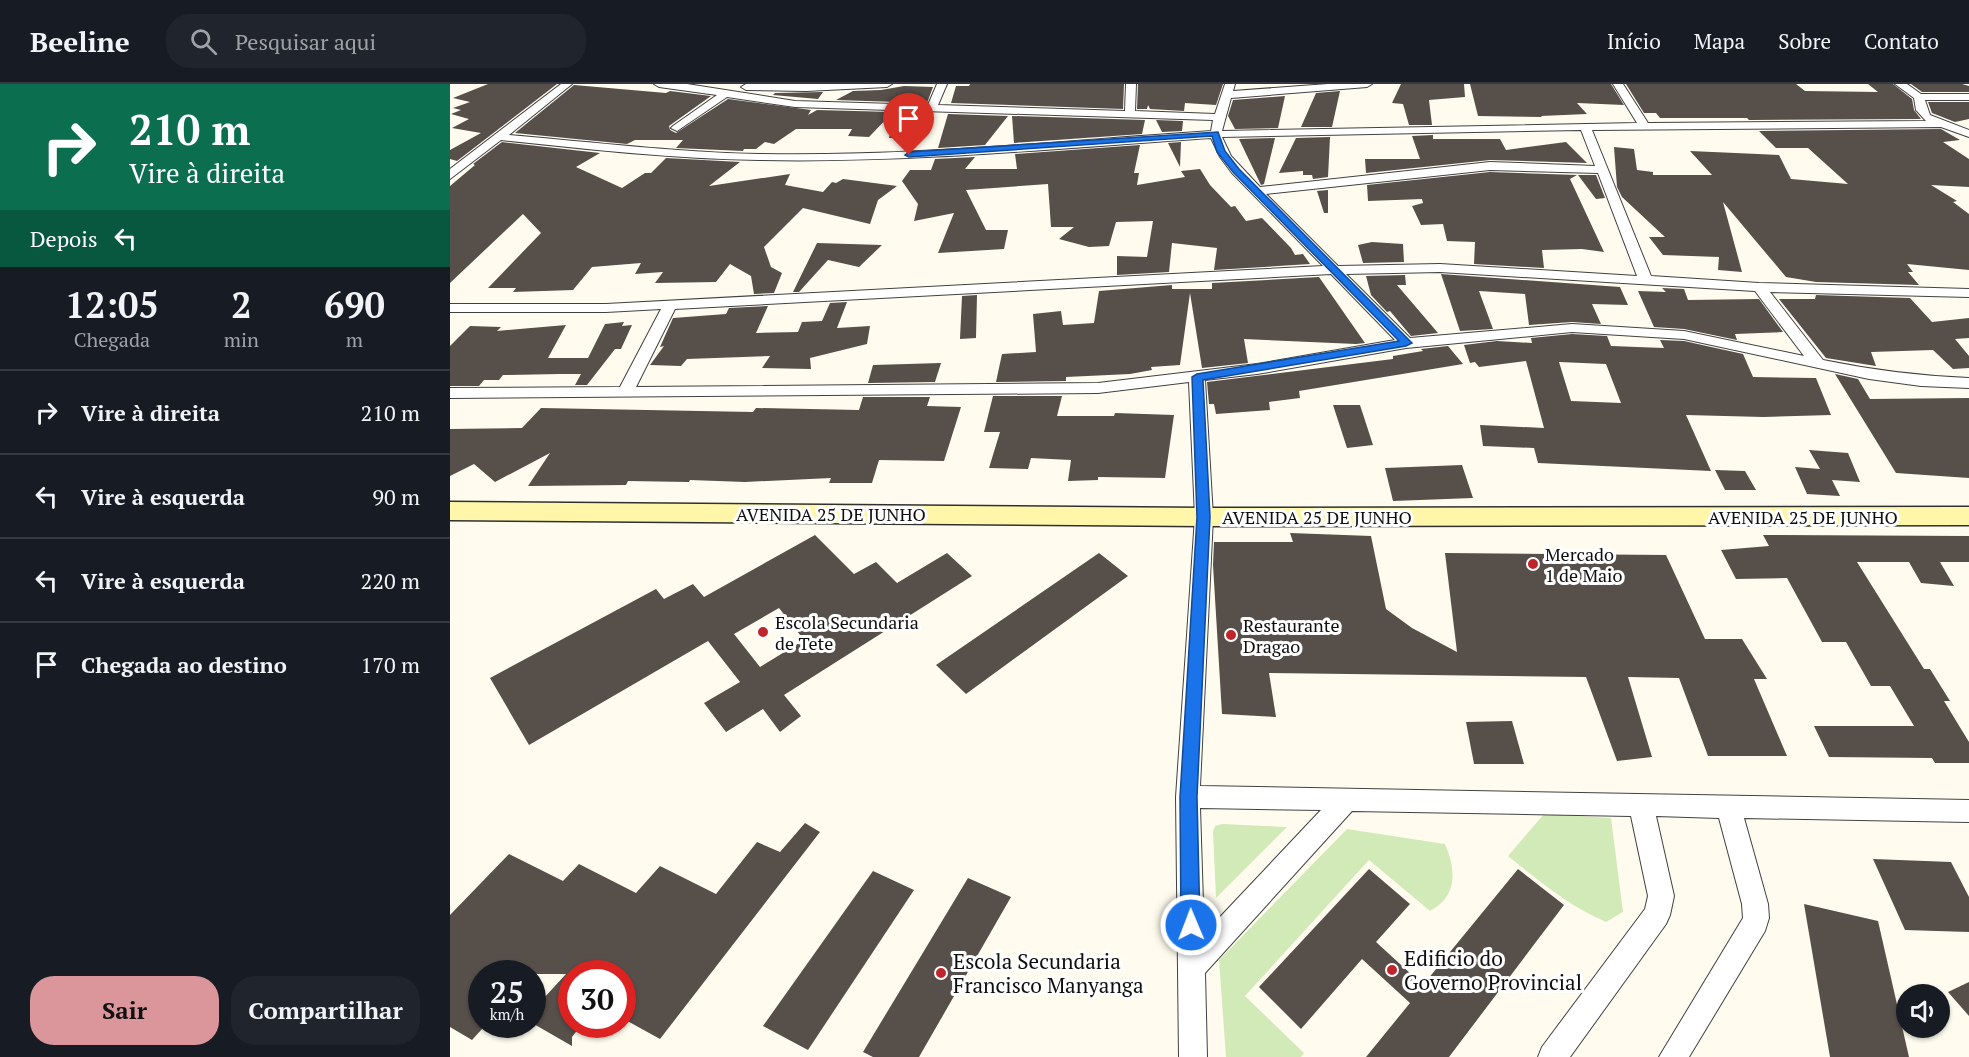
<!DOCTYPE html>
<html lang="pt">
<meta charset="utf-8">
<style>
body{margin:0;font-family:"PT Serif",serif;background:#20242c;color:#f1f3f6;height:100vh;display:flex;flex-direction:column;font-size:22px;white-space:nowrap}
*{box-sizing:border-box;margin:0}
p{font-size:20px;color:#9ea1a6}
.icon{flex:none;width:33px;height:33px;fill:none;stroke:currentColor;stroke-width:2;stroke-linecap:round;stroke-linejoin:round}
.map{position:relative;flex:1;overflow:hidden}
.details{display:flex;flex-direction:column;background:#171b24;width:450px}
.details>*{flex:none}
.top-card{background:#0b6e4f;color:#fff;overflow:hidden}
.buttons{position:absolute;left:1446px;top:900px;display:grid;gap:12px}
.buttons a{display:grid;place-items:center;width:54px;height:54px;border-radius:50%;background:#171b24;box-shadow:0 2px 4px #0004;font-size:30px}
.speed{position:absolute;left:18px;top:876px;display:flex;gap:12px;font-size:30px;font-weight:700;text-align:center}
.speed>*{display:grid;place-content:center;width:78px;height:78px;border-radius:50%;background:#171b24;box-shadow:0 2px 4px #0004;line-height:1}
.speed small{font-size:15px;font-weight:400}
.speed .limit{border:9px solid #d22;background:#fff;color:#111}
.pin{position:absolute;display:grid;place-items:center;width:51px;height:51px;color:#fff;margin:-62px -26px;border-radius:50% 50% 50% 0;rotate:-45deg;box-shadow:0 0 6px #0007}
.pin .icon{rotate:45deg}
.me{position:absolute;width:66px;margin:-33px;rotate:359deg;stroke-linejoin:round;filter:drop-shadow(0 0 4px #0008)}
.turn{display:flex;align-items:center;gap:21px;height:126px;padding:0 30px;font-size:27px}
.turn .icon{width:78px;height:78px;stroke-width:2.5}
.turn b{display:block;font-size:42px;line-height:51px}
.then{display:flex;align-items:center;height:57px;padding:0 30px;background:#0003;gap:12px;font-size:22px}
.eta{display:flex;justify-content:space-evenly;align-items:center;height:102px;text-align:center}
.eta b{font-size:36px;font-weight:700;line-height:42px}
.button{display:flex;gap:12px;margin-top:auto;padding:12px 30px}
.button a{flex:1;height:69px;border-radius:24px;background:#da969b;color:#111;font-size:24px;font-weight:700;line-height:69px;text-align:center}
.button a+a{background:#20242c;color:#f1f3f6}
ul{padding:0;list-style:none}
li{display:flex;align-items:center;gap:18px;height:84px;padding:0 30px;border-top:2px solid #363941}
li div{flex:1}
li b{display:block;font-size:22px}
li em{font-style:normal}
header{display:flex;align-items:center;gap:36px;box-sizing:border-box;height:84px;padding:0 30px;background:#171b24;border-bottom:2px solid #363941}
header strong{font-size:28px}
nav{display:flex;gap:33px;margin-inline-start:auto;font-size:21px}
.search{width:420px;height:54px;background:#20242c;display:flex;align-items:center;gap:15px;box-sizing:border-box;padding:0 21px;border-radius:24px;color:#9ea1a6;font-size:22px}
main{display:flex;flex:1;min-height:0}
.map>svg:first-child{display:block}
.green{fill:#d2eab8}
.building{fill:#574f4a;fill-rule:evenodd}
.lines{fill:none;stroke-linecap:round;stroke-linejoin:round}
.street-casing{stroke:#414141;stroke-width:2}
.secondary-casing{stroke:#303030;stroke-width:3}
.street{fill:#fff;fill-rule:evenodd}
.secondary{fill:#fff6aa;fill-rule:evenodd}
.route{fill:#1a73e8;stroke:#114b97;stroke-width:1.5}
.poi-dot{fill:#bf252c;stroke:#fff;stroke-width:2}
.labels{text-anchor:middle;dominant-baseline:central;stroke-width:6;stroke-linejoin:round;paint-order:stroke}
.street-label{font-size:18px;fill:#0e0e0e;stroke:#fff}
.poi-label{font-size:18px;fill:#0e0e0e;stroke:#fff;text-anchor:start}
.near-poi-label{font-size:21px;fill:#0e0e0e;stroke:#fff;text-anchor:start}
</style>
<header>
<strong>Beeline</strong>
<div class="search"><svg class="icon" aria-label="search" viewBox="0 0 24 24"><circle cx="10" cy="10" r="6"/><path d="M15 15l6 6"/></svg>Pesquisar aqui</div>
<nav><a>Início</a><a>Mapa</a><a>Sobre</a><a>Contato</a></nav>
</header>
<main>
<section class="details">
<div class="top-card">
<div class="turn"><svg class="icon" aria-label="right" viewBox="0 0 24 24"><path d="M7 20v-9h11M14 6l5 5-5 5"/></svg><div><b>210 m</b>Vire à direita</div></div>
<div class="then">Depois<svg class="icon" aria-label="left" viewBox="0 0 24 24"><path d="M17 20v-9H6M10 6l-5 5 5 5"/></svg></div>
</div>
<div class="eta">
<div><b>12:05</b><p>Chegada</p></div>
<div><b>2</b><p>min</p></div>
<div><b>690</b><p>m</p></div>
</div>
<ul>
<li><svg class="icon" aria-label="right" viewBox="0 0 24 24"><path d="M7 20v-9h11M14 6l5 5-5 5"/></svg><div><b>Vire à direita</b></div><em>210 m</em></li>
<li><svg class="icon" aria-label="left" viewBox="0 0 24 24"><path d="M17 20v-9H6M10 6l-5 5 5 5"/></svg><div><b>Vire à esquerda</b></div><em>90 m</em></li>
<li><svg class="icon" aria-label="left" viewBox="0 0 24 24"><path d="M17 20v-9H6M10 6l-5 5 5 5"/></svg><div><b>Vire à esquerda</b></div><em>220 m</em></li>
<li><svg class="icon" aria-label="arrive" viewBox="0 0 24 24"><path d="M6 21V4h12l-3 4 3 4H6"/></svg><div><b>Chegada ao destino</b></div><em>170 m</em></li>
</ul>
<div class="button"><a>Sair</a><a>Compartilhar</a></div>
</section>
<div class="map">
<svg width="1519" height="973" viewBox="0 0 1519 973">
<rect width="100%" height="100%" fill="#fffcef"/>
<g class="green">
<path d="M1094,730L1161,734L1173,828L1156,838C1119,822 1089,797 1058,772Z"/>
<polygon points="772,740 837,743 766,814 763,748 765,742"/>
<path d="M897,745L995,760C1006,786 1008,812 980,827L919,776L795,912L854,969L851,973H776L769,876Z"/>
</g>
<g class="building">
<polygon points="38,0 107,0 7,77 0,75 0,66 31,49 2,44 19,35 1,30 11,26 3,24 20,18 3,14"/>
<polygon points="520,0 674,0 673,25 501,19 506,2 519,2"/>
<polygon points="688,0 773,0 766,21 735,19 734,27 700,25 698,21 697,25 687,25"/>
<polygon points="951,0 1014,0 1015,13 979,16 982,41 959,41 953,20 942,19"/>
<polygon points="1020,0 1161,0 1174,21 1127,19 1137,30 1091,32 1092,33 1028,32"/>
<polygon points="1176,0 1346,0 1355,7 1428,8 1418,0 1443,0 1462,15 1464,26 1471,35 1299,36 1297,34 1210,34 1206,29 1194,29"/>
<polygon points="1461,0 1512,0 1519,2 1519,8 1472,8"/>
<polygon points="124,1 216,9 220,7 261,12 219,42 220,46 226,49 278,15 361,26 358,31 367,26 443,28 419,53 398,52 402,45 346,45 324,60 315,58 306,65 294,65 293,67 226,64 233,56 185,56 177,60 65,49"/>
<polygon points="454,2 483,3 477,19 386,16 403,7 431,6"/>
<polygon points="890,7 882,43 851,43 866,9"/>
<polygon points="373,8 368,15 323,11 325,9"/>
<polygon points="835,12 828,44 785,45 778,32 783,16"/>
<polygon points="1478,18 1519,18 1519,35 1505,38 1482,29"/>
<polygon points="445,28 471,29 459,54 439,54"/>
<polygon points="498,30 558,32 535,61 488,64"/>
<polygon points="562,32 695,36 692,50 564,59"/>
<polygon points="706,36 733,37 732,47 712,48"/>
<polygon points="1491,45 1510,56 1493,58 1519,75 1519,103 1481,101 1507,117 1503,118 1519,130 1519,186 1457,180 1463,188 1458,188 1469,201 1366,198 1336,193 1273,118 1292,188 1268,186 1269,173 1213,171 1199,153 1215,153 1172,113 1167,103 1164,63 1184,65 1187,86 1203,88 1203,91 1262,91 1240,67 1308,70 1329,71 1341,95 1398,100 1358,64 1326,64 1309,47"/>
<polygon points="983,51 983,55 1050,55 1056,66 1116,58 1137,79 1040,76 916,89 915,75 970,75 962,52"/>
<polygon points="880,53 878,93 863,95 862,91 853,91 853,87 829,89 846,54"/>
<polygon points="825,54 814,100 811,101 789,55"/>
<polygon points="52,58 150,69 126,83 172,104 195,89 201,89 216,74 290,78 259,102 340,90 335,101 373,108 382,98 386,99 393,95 447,102 428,116 420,140 353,124 314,163 321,183 332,189 324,209 304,210 301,192 280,180 266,198 205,199 213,188 185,190 191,179 142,183 123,206 63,208 66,204 38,204 91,149 73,130 0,199 0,102 25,81 23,80"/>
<polygon points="731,58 730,83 718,59"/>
<polygon points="690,61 684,89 689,89 687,101 735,93 731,87 750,85 760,101 781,123 785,122 796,137 812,134 841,164 845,171 853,170 860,180 764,186 767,164 722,159 719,188 667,191 667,172 697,173 703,137 666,138 659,162 639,163 609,155 624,143 601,143 598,100 516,106 536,146 558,146 554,165 488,169 504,129 464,137 468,120 452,97 460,86 481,86 485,75 525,73 515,85 567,85 565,70"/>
<polygon points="1040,88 1127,91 1120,95 1154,168 1132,165 1092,166 1094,184 1024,180 1025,158 997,157 993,140 971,141 962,122 973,119 972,115 918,117 917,101"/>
<polygon points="1128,91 1146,91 1155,114 1146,115"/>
<polygon points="878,106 878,129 874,129 867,107"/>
<polygon points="922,158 953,160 954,178 913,179 908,161"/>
<polygon points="367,159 432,161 409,183 378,176 349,208 343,208"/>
<polygon points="991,190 1170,203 1178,221 1142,220 1151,240 1122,238 1079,241 1075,210 1029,207 1043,245 1010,247"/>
<polygon points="955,191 956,201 947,201 988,249 961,252 940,227 937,228 921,211 916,192"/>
<polygon points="869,193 915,259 906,260 794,255 798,279 752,284 740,209 730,281 701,283 702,286 680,290 616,293 616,297 546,298 552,270 586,268 583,230 611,227 613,241 644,239 649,207 722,201 722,205 762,205 762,199"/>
<polygon points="1212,204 1234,205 1238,216 1309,215 1333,248 1285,250 1287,256 1234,245 1204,243 1188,207 1216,208"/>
<polygon points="527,211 526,254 510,255 512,212"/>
<polygon points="1366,211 1460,214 1482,238 1519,234 1519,254 1505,255 1519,272 1519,284 1503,285 1483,266 1421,268 1426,282 1376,274 1329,215 1365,215"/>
<polygon points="397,218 387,244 420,242 417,260 360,274 361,285 312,284 320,272 237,275 231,282 200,281 214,262 210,263 223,234 276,230 279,224 318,222 306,249 348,248 352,238 372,237 380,219"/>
<polygon points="174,238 172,242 182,241 171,265 165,265 137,301 125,301 131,290 110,290 53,291 49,296 34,296 29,302 0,302 0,262 20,242 51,243 47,247 116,241 98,274 138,274 155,240"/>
<path d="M1122,250L1157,252L1161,262L1214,264L1210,256L1234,257L1293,270L1303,293L1366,294L1381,331L1313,333L1236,331L1261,387L1088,379L1084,364L1033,362L1030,341L1094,344L1076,277L1029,283L1025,278L1020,279L1014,261L1047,257L1082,259L1081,254ZM1109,278L1156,280L1171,319L1121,317Z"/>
<polygon points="998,262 1013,280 849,307 850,314 819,318 820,326 766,330 764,320 759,320 757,298 943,275 943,272 973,267 971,265"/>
<polygon points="491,279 485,298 418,299 423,281"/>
<polygon points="1385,290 1408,295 1420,315 1519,314 1519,394 1446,389"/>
<polygon points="543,312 612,312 607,332 664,332 665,329 724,331 715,394 648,393 648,396 618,397 621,376 581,374 578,385 539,384 550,348 534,348"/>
<polygon points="413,313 480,313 477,322 511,323 494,377 429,376 422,399 379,399 381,394 295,398 240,396 239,398 178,397 176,401 78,402 100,369 45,398 24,380 0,392 0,345 72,344 91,324 303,328 306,324 409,326"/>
<polygon points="883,321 910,321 923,361 897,364"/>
<polygon points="1359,366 1398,369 1410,398 1382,396 1390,412 1357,410 1345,383 1370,385"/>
<polygon points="1012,381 1023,414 943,417 935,384"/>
<polygon points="1265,386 1295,387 1306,406 1275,406"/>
<polygon points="840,449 921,452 936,525 962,544 1007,568 995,469 1216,471 1255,555 1292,555 1317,595 1304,595 1337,672 1258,672 1229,594 1178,593 1202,673 1167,677 1136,593 819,589 826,633 772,630 763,481 764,458 843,458"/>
<path d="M365,451L404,490L426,478L447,499L497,469L522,492L334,611L351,632L330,648L313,625L276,648L254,619L290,598L258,557L79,661L40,594L206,505L214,515L243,500L254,513ZM329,524L354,556L310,583L284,550Z"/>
<polygon points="1313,451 1519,452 1519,478 1490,478 1504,502 1471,499 1459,478 1407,478 1474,585 1480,585 1500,617 1494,617 1519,658 1519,679 1485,679 1482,674 1379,673 1364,642 1464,642 1440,602 1421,602 1396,558 1372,558 1337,494 1286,495 1271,466 1319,462"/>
<polygon points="649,469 678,492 516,610 486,581"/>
<polygon points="1062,637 1074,680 1024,680 1016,638"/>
<polygon points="355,739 370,748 210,955 172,934 172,890 122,890 122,940 132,940 122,953 122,962 82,939 82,927 116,890 32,890 32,945 22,956 0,943 0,831 59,770 113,797 129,780 186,809 210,782 266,810 307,758 330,768"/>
<polygon points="1423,775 1501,778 1519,813 1519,848 1455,846"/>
<polygon points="919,785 960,820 926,858 973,901 1068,785 1114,821 999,973 916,973 960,919 912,875 851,945 809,903"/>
<polygon points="423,787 464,806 358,966 313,942"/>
<polygon points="518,794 561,813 469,973 423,973 413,968"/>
<polygon points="1354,820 1428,837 1459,973 1380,973"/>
<polygon points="1519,898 1519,932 1498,908"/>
</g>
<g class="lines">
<g class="street-casing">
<g id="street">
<path d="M111,0H122L59,51C142,58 225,68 308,70C459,73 610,57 761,47L763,36L345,23L277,13L227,47L221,44L223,42L267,11L209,3L204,0H237L345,17L478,21L487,0H497L488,21L675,27L676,0H686L685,27L765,30L775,0H785L783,7L878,0H922L917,3L781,14L772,47L1187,39L1163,0H1173L1198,39L1476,37L1466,26L1464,14L1445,0H1457L1471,10H1519V16H1475L1480,31L1519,46V53L1491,43L1142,46L1201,192L1309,199L1519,205V213L1320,208L1373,276C1422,286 1469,292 1519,294V304L1471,302L1419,295L1234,255L1122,248L956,264L807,290L755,296L763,433L750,702L1519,716V738L1294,734L1318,820L1319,834L1315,847L1239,973H1209L1293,834L1292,820L1269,734L1206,732L1224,812L1220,831L1216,840L1120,973H1088L1092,963L1195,825L1198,812L1181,732L902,727L755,889L757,973H729L726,713L745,433L739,298L648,309L0,314V304L170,303L211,225L156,228H0V220H156L873,182L782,89L770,73L761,54C611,64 460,79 309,76C223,75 137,65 51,56L0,95V85ZM1131,46L1145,82L1040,78L810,103L781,72L772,53ZM1040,86L1148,89L1187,192L990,180L888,182L816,110ZM990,188L1305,207L1354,272L1234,247L1122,240L960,254L896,190ZM881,190L945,256L807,280L648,299L186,303L225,225ZM750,724L871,726L754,850Z"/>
<polygon points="442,0 437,3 356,7 296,6 291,3 296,0"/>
</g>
</g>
<g class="secondary-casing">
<polygon id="secondary" points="0,418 754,424 1519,423 1519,441 754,442 0,436"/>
</g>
<use href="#street" class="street"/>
<use href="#secondary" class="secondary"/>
</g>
<polygon class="route" points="768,48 775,67 789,85 962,259 956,262 753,296 760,433 747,713 750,841 747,848 741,851 734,848 731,841 730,713 747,433 742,293 747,290 949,257 783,88 767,68 762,52 459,73 455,71 459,68"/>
<g class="poi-dot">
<circle cx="1083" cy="480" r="6"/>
<circle cx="313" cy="548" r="6"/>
<circle cx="781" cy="551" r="6"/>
<circle cx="942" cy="886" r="6"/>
<circle cx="491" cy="889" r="6"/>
</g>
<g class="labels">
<g class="street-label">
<text x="381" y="430">AVENIDA 25 DE JUNHO</text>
<text x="867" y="433">AVENIDA 25 DE JUNHO</text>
<text x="1353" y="433">AVENIDA 25 DE JUNHO</text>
</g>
<g class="poi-label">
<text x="1095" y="470">Mercado<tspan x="1095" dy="21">1 de Maio</tspan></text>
<text x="325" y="538">Escola Secundaria<tspan x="325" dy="21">de Tete</tspan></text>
<text x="793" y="541">Restaurante<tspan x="793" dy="21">Dragao</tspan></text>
</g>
<g class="near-poi-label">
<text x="954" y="874">Edificio do<tspan x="954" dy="24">Governo Provincial</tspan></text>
<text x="503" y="877">Escola Secundaria<tspan x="503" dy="24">Francisco Manyanga</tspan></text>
</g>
</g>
</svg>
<div class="buttons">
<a><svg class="icon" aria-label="sound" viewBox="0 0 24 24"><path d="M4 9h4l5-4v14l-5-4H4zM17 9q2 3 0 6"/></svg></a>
</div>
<div class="speed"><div>25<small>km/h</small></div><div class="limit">30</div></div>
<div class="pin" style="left:459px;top:71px;background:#d93025"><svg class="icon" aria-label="arrive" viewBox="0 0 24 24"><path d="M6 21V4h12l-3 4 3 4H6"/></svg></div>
<svg class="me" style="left:741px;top:841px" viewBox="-20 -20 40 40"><circle r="17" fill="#1a73e8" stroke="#fff" stroke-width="3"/><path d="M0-11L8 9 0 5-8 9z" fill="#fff"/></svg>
</div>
</main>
